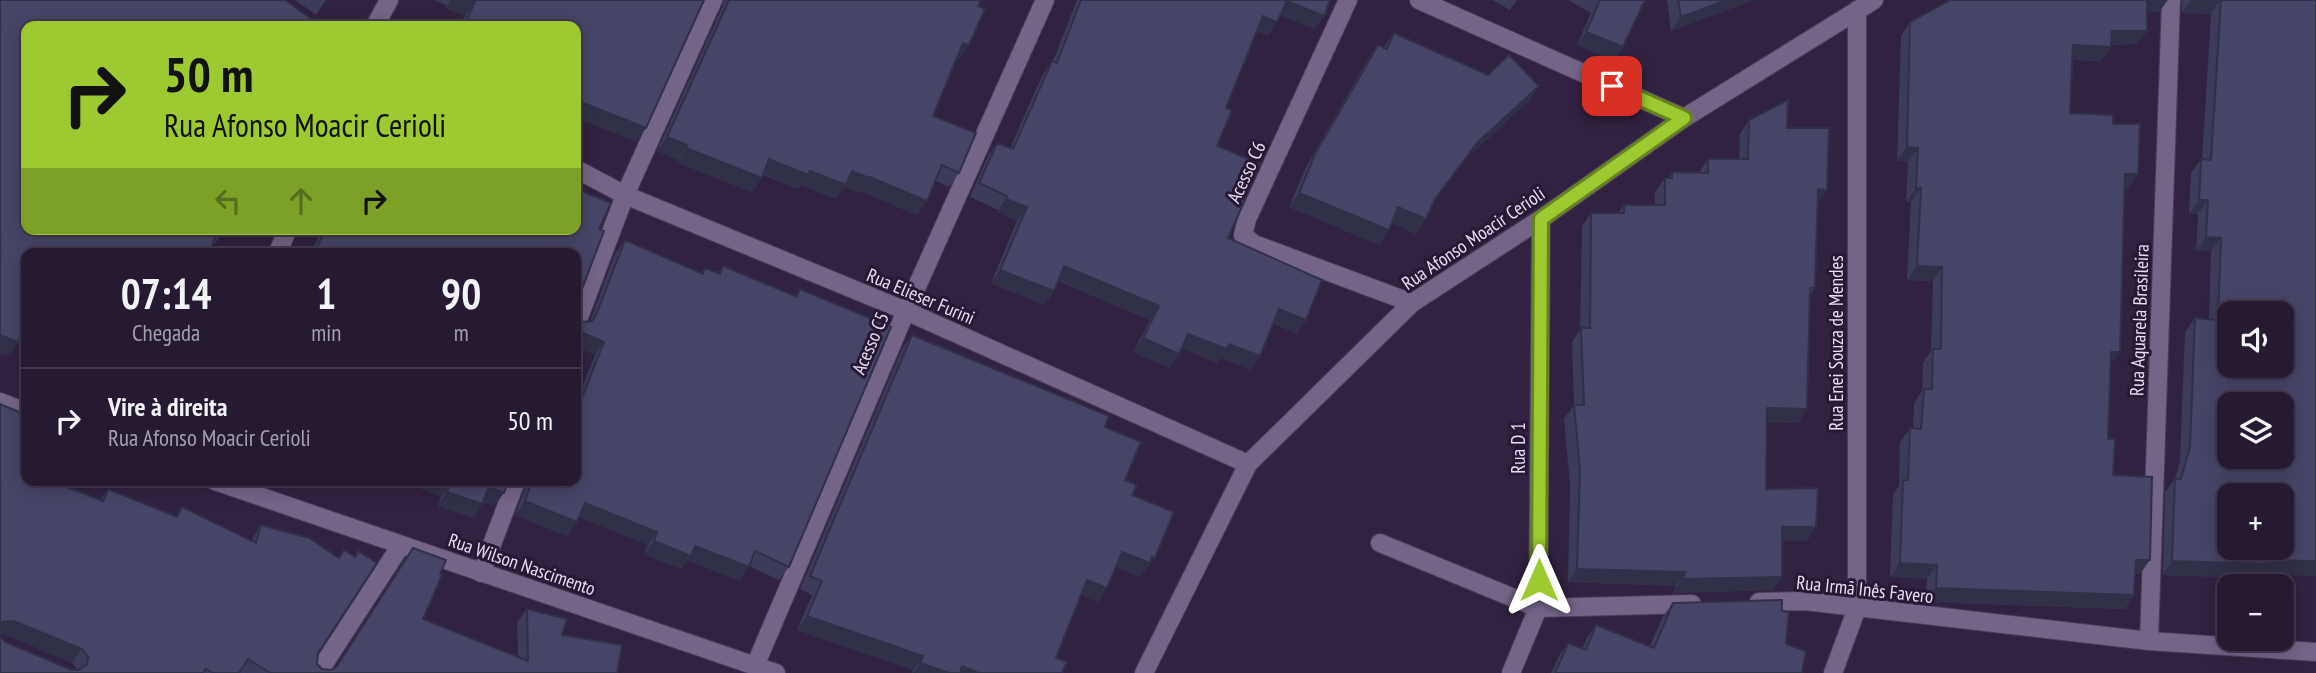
<!DOCTYPE html>
<html lang="pt">
<meta charset="utf-8">
<style>
body{margin:0;font-family:"PT Sans Narrow",sans-serif;background:#31273d;color:#f1f3f6;height:100vh;display:flex;flex-direction:column;font-size:26px;white-space:nowrap}
*{box-sizing:border-box;margin:0}
p{font-size:23px;color:#a3a1ab}
.icon{flex:none;width:38px;height:38px;fill:none;stroke:currentColor;stroke-width:2;stroke-linecap:round;stroke-linejoin:round}
.map{position:relative;flex:1;overflow:hidden}
.panel{position:absolute;left:21px;top:248px;width:560px;height:238px;display:flex;flex-direction:column;background:#251a31;border-radius:14px;box-shadow:0 4px 18px #0003,0 0 0 2px #42384d}
.panel>*{flex:none}
.guide{position:absolute;left:21px;top:21px;width:560px;height:214px;border-radius:14px;box-shadow:0 4px 18px #0003,0 0 0 2px #42384d;background:#9dca30;color:#111;overflow:hidden}
.tools{position:absolute;left:2217px;top:301px;display:grid;gap:14px}
.tools a{display:grid;place-items:center;width:77px;height:77px;border-radius:14px;background:#251a31;box-shadow:0 4px 18px #0003,0 0 0 2px #42384d;font-size:35px}
.pin{position:absolute;display:grid;place-items:center;width:60px;height:60px;color:#fff;margin:-30px;border-radius:14px;box-shadow:0 4px 10px #0006}
.me{position:absolute;width:77px;margin:-38px;rotate:0deg;stroke-linejoin:round;filter:drop-shadow(0 0 5px #0008)}
.turn{display:flex;align-items:center;gap:24px;height:147px;padding:0 28px;font-size:32px}
.turn .icon{width:91px;height:91px;stroke-width:2.5}
.turn b{display:block;font-size:49px;line-height:60px}
.lanes{display:flex;align-items:center;height:66px;padding:0 28px;background:#0003;justify-content:center;gap:35px;direction:ltr}
.lanes .off{opacity:.35}
.eta{display:flex;justify-content:space-evenly;align-items:center;height:119px;text-align:center}
.eta b{font-size:42px;font-weight:700;line-height:49px}
ul{padding:0;list-style:none}
li{display:flex;align-items:center;gap:21px;height:105px;padding:0 28px;border-top:2px solid #42384d}
li div{flex:1}
li b{display:block;font-size:26px}
li em{font-style:normal}
.map>svg:first-child{display:block}
.lines{fill:none;stroke-linecap:round;stroke-linejoin:round}
.minor-casing{stroke:#4a3d58;stroke-width:20}
.tertiary-casing{stroke:#4a3d58;stroke-width:20}
.minor{stroke:#746488;stroke-width:18}
.tertiary{stroke:#746488;stroke-width:18}
.wall{fill:#3c3b59}
.shaded-wall{fill:#313049}
.building{fill:#464568;stroke:#313049;stroke-width:2;fill-rule:evenodd}
.route-casing{stroke:#66831f;stroke-width:18}
.route{stroke:#9dca30;stroke-width:12}
.labels{text-anchor:middle;dominant-baseline:central;stroke-width:6;stroke-linejoin:round;paint-order:stroke}
.street-label{font-size:19px;fill:#e7dff3;stroke:#271836}
</style>
<div class="map">
<svg width="2316" height="673" viewBox="0 0 2316 673">
<rect width="100%" height="100%" fill="#312241"/>
<g class="lines">
<g class="minor-casing">
<g id="minor">
<polyline points="1348,0 1247,219 1243,235 1254,244 1412,303"/>
<polyline points="1419,0 1684,118"/>
<polyline points="375,26 389,0"/>
<polyline points="576,169 625,195 906,311 1248,464"/>
<polyline points="277,254 288,229"/>
<polyline points="576,325 625,195 713,0"/>
<polyline points="0,402 26,412"/>
<polyline points="215,481 776,673"/>
<polyline points="1380,543 1538,608 1692,604"/>
<polyline points="481,573 516,481"/>
<polyline points="1759,602 1805,601 2149,641 2316,652"/>
<polyline points="2149,641 2171,0"/>
<polyline points="755,666 906,311 1045,0"/>
<polyline points="318,673 401,545"/>
<polyline points="1511,673 1538,608 1541,219"/>
<polyline points="1833,673 1857,608 1857,10"/>
</g>
</g>
<g class="tertiary-casing">
<polyline id="tertiary" points="1144,673 1248,464 1412,303 1541,219 1684,118 1874,0"/>
</g>
<use href="#minor" class="minor"/>
<use href="#tertiary" class="tertiary"/>
</g>
<g class="wall">
<polygon points="0,0 225,229 214,245 212,245 26,254 26,346 18,343 8,356 0,353"/>
<polygon points="295,0 326,0 316,15"/>
<polygon points="435,0 704,0 636,142 576,26 460,26 465,16 445,8 446,5"/>
<polygon points="723,0 981,0 969,45 959,59 957,58 933,116 959,173 949,187 936,181 917,215 860,191 859,193 845,187 836,199 801,185 798,189 763,175 752,192 676,162 677,159 657,151 723,5"/>
<polygon points="1077,0 1330,0 1324,16 1314,29 1280,15 1268,35 1257,31 1226,108 1217,146 1228,238 1306,320 1297,333 1273,324 1260,356 1251,370 1221,358 1217,363 1182,348 1170,368 1133,352 1150,320 1058,281 1054,291 1044,305 991,283 1017,221 997,212 998,210 970,197 988,156 997,143 1010,148 1043,74 1052,61 1053,61"/>
<polygon points="1492,0 1517,0 1510,10"/>
<polygon points="1568,0 1645,0 1614,61 1577,45 1591,13"/>
<polygon points="1667,0 1754,0 1671,31"/>
<polygon points="1950,0 2159,12 2147,12 2147,31 2137,44 2111,45 2111,47 2101,61 2072,60 2070,113 2113,124 2138,174 2128,188 2125,188 2111,366 2108,439 2113,475 2140,574 2135,574 2134,595 2125,609 1926,602 1927,579 1890,577 1893,494 1899,486 1900,442 1910,428 1913,428 1914,403 1922,391 1923,363 1931,351 1933,281 1907,280 1911,202 1906,202 1908,162 1897,161 1901,36 1910,22"/>
<polygon points="2181,0 2316,0 2261,574 2258,578 2163,575 2165,492 2175,479 2180,461 2185,332 2195,318 2209,319 2211,251 2196,251 2198,214 2189,214 2191,173 2201,159 2202,159 2211,14 2182,13"/>
<polygon points="1394,33 1488,75 1539,86 1529,101 1467,158 1433,202 1416,234 1392,223 1379,245 1289,207 1305,169 1368,59 1378,45 1384,47"/>
<polygon points="1749,120 1787,128 1827,190 1817,203 1815,288 1810,295 1798,423 1766,422 1766,489 1807,541 1782,541 1773,590 1673,593 1676,586 1568,582 1570,484 1564,419 1574,405 1572,342 1580,330 1582,226 1591,213 1618,213 1624,205 1655,205 1655,192 1665,178 1668,178 1672,172 1699,172 1708,159 1739,159 1740,134"/>
<polygon points="321,229 576,229 576,254 311,254"/>
<polygon points="625,240 701,273 705,268 718,273 723,266 796,296 800,289 789,567 779,580 749,566 739,581 688,560 681,569 644,554 648,545 579,517 567,536 515,515 527,481 576,481 576,403 595,355 576,318 582,322 590,321 615,254"/>
<polygon points="912,335 1105,427 1132,495 1145,572 1144,571 1140,577 1116,567 1098,602 1081,595 1056,658 1062,673 912,673 913,670 797,630 812,595 800,589 902,349"/>
<polygon points="26,481 100,500 108,489 176,516 182,507 251,541 261,525 339,557 344,550 318,653 317,664 322,669 332,670 336,667 413,548 423,619 518,657 517,622 527,609 617,673 0,673 0,638 5,642 72,670 78,670 72,663 4,634"/>
<polygon points="404,481 508,481 504,493 494,506 483,502 473,518 438,506 441,497"/>
<polygon points="1673,603 1782,611 1786,644 1802,673 1551,673 1559,656 1568,643 1582,649 1587,638 1596,625 1650,646 1663,616"/>
</g>
<g class="shaded-wall">
<polygon points="451,0 471,0 475,2 465,16 445,8"/>
<polygon points="1727,0 1754,0 1671,31 1681,17"/>
<polygon points="2146,0 2168,0 2159,12 2138,11"/>
<polygon points="2191,0 2220,0 2211,14 2182,13"/>
<polygon points="1287,1 1324,16 1314,29 1277,14"/>
<polygon points="1263,16 1277,22 1268,35 1254,29"/>
<polygon points="466,22 477,26 463,26"/>
<polygon points="2112,31 2147,31 2137,44 2102,45"/>
<polygon points="1586,32 1623,47 1614,61 1577,45"/>
<polygon points="963,43 969,45 959,59 953,57"/>
<polygon points="2073,45 2111,47 2101,61 2063,59"/>
<polygon points="1539,86 1529,101 1467,158 1425,213 1477,143"/>
<polygon points="576,100 646,128 636,142 576,118"/>
<polygon points="667,137 687,145 677,159 657,151"/>
<polygon points="1907,147 1918,148 1908,162 1897,161"/>
<polygon points="686,148 762,178 752,192 676,162"/>
<polygon points="769,159 810,171 852,171 870,177 927,201 917,215 860,191 859,193 845,187 836,199 801,185 798,189 760,173"/>
<polygon points="2125,174 2138,174 2128,188 2115,188"/>
<polygon points="1916,188 1921,188 1911,202 1906,202"/>
<polygon points="1818,189 1827,190 1817,204"/>
<polygon points="1299,193 1389,230 1379,245 1289,207"/>
<polygon points="1006,199 1027,207 1017,221 997,212"/>
<polygon points="2199,200 2208,200 2198,214 2189,214"/>
<polygon points="1398,207 1426,219 1416,234 1388,222"/>
<polygon points="2206,237 2221,238 2211,251 2196,251"/>
<polygon points="1064,266 1159,306 1150,320 1055,279"/>
<polygon points="1917,266 1942,267 1933,281 1907,280"/>
<polygon points="1000,270 1054,291 1044,305 991,283"/>
<polygon points="1279,309 1306,320 1297,333 1270,323"/>
<polygon points="24,328 26,329 26,346 18,343 8,356 0,353 0,335"/>
<polygon points="576,330 604,342 595,355 576,347"/>
<polygon points="1188,334 1229,344 1260,356 1251,370 1221,358 1217,363 1179,347"/>
<polygon points="1143,338 1179,354 1170,368 1133,352"/>
<polygon points="2111,352 2120,352 2110,366"/>
<polygon points="1767,408 1807,409 1798,423 1757,422"/>
<polygon points="404,481 445,481 450,483 441,497"/>
<polygon points="489,487 504,493 494,506 479,501"/>
<polygon points="447,492 482,504 473,518 438,506"/>
<polygon points="525,501 577,522 567,536 515,515"/>
<polygon points="585,503 657,532 648,545 575,516"/>
<polygon points="1782,527 1816,527 1807,541 1773,541"/>
<polygon points="654,541 695,546 749,567 739,581 688,560 681,569 644,554"/>
<polygon points="1122,552 1152,557 1155,558 1145,572 1144,571 1140,577 1112,566"/>
<polygon points="2136,560 2150,560 2140,574 2126,574"/>
<polygon points="2267,560 2316,561 2316,576 2261,574 2258,578 2163,575 2172,561"/>
<polygon points="1900,563 1937,565 1927,579 1890,577"/>
<polygon points="1577,569 1686,572 1676,586 1568,582"/>
<polygon points="1782,577 1773,590 1673,593 1682,579"/>
<polygon points="1087,580 1107,588 1098,602 1078,594"/>
<polygon points="1936,588 2134,595 2125,609 1926,602"/>
<polygon points="807,616 923,656 913,670 797,630"/>
<polygon points="14,621 82,649 72,663 4,634 0,635 0,626 3,622"/>
<polygon points="920,663 949,673 913,673"/>
<polygon points="962,666 979,673 958,673"/>
</g>
<g class="building">
<polygon points="0,0 285,0 314,21 311,26 26,26 26,229 225,229 224,232 219,230 208,254 26,254 26,329 24,328 18,342 0,335"/>
<polygon points="471,0 704,0 646,128 576,100 576,26 477,26 466,22 475,2"/>
<polygon points="729,0 981,0 978,6 985,9 969,45 963,43 933,116 976,133 959,173 942,165 927,201 870,177 869,178 852,171 846,185 810,171 808,175 769,159 762,178 686,148 687,145 667,137"/>
<polygon points="1081,0 1330,0 1324,16 1287,1 1277,22 1263,16 1226,108 1232,110 1217,146 1261,164 1228,238 1322,280 1306,320 1279,309 1260,356 1229,344 1227,349 1188,334 1179,354 1143,338 1159,306 1064,266 1054,291 1000,270 1027,207 1006,199 1007,196 979,183 997,143 1013,149 1052,61 1057,63"/>
<polygon points="1600,0 1645,0 1623,47 1586,32"/>
<polygon points="1678,0 1727,0 1681,17"/>
<polygon points="1950,0 2147,0 2147,31 2112,31 2111,47 2073,45 2070,113 2113,115 2113,124 2140,124 2138,174 2125,174 2120,352 2111,352 2108,439 2115,439 2113,475 2152,477 2150,560 2136,560 2134,595 1936,588 1937,565 1900,563 1903,480 1908,480 1910,428 1921,429 1924,389 1932,389 1933,349 1941,349 1942,267 1917,266 1921,188 1916,188 1918,148 1907,147 1910,22"/>
<path d="M2221,0H2316V561L2267,560V564L2172,561L2175,479H2181L2190,447L2195,318L2218,320L2221,238L2206,237L2208,200H2199L2201,159L2211,160ZM2230,313H2282V366H2230ZM2230,404H2282V457H2230ZM2230,495H2282V548H2230Z"/>
<polygon points="1394,33 1488,75 1509,55 1539,86 1477,143 1435,199 1426,219 1398,207 1389,230 1299,193 1315,154 1378,45 1387,49"/>
<polygon points="1788,100 1787,128 1829,128 1827,190 1818,189 1815,288 1810,288 1807,409 1767,408 1766,489 1818,488 1816,527 1782,527 1782,577 1682,579 1686,572 1577,569 1580,470 1574,405 1584,405 1581,328 1590,328 1591,213 1624,213 1624,205 1665,205 1665,178 1672,178 1672,172 1708,173 1708,159 1748,159 1749,120"/>
<polygon points="576,189 611,203 599,229 604,231 576,305 576,254 314,254 325,229 576,229"/>
<polygon points="625,240 703,274 705,268 720,274 723,266 797,297 800,289 891,327 789,567 755,551 749,567 695,546 691,556 654,541 657,532 585,503 577,522 525,501 532,481 576,481 576,413 604,342 576,330 576,314 576,318 582,322 592,321 596,315"/>
<polygon points="912,335 1109,416 1105,427 1141,442 1125,480 1137,485 1132,495 1174,512 1155,558 1152,557 1150,563 1122,552 1107,588 1087,580 1056,658 1067,662 1062,673 979,673 962,666 960,673 949,673 920,663 923,656 807,616 822,581 810,576"/>
<polygon points="0,404 26,415 26,481 51,481 103,501 108,489 177,517 182,507 256,543 261,525 309,538 339,558 344,550 355,557 358,551 377,563 318,653 317,664 322,669 332,670 337,666 413,548 446,560 440,574 442,575 423,619 528,661 527,609 567,619 562,635 622,645 617,673 270,673 248,659 239,673 213,673 206,669 203,673 0,673 0,636 5,642 72,670 79,670 87,664 88,657 82,649 14,621 3,622 0,626"/>
<polygon points="445,481 508,481 504,493 489,487 482,504 447,492 450,483"/>
<polygon points="1782,600 1782,611 1789,612 1786,644 1806,651 1802,673 1555,673 1568,643 1586,650 1596,625 1654,648 1673,603"/>
</g>
<g class="lines">
<g class="route-casing">
<polyline id="route" points="1539,580 1541,219 1684,118 1612,86"/>
</g>
<use href="#route" class="route"/>
</g>
<g class="labels">
<g class="street-label">
<text transform="translate(1246 172) rotate(-65)">Acesso C6</text>
<text transform="translate(1473 238) rotate(-34)">Rua Afonso Moacir Cerioli</text>
<text transform="translate(921 296) rotate(23)">Rua Elieser Furini</text>
<text transform="translate(2139 320) rotate(-88)">Rua Aquarela Brasileira</text>
<text transform="translate(870 343) rotate(-67)">Acesso C5</text>
<text transform="translate(1836 343) rotate(-90)">Rua Enei Souza de Mendes</text>
<text transform="translate(1518 448) rotate(-90)">Rua D 1</text>
<text transform="translate(522 564) rotate(19)">Rua Wilson Nascimento</text>
<text transform="translate(1865 589) rotate(6)">Rua Irmã Inês Favero</text>
</g>
</g>
</svg>
<div class="tools">
<a><svg class="icon" aria-label="sound" viewBox="0 0 24 24"><path d="M4 9h4l5-4v14l-5-4H4zM17 9q2 3 0 6"/></svg></a>
<a><svg class="icon" aria-label="layers" viewBox="0 0 24 24"><path d="M12 4l9 5-9 5-9-5zM3 14l9 5 9-5"/></svg></a>
<a>+</a>
<a>−</a>
</div>
<div class="pin" style="left:1612px;top:86px;background:#d93025"><svg class="icon" aria-label="arrive" viewBox="0 0 24 24"><path d="M6 21V4h12l-3 4 3 4H6"/></svg></div>
<svg class="me" style="left:1539px;top:580px" viewBox="-20 -20 40 40"><path d="M0-17L14 15 0 8-14 15z" fill="#9dca30" stroke="#fff" stroke-width="4"/></svg>
<div class="guide">
<div class="turn"><svg class="icon" aria-label="right" viewBox="0 0 24 24"><path d="M7 20v-9h11M14 6l5 5-5 5"/></svg><div><b>50 m</b>Rua Afonso Moacir Cerioli</div></div>
<div class="lanes"><svg class="icon off" aria-label="left" viewBox="0 0 24 24"><path d="M17 20v-9H6M10 6l-5 5 5 5"/></svg><svg class="icon off" aria-label="ahead" viewBox="0 0 24 24"><path d="M12 20V5M6 11l6-6 6 6"/></svg><svg class="icon" aria-label="right" viewBox="0 0 24 24"><path d="M7 20v-9h11M14 6l5 5-5 5"/></svg></div>
</div>
<section class="panel">
<div class="eta">
<div><b>07:14</b><p>Chegada</p></div>
<div><b>1</b><p>min</p></div>
<div><b>90</b><p>m</p></div>
</div>
<ul>
<li><svg class="icon" aria-label="right" viewBox="0 0 24 24"><path d="M7 20v-9h11M14 6l5 5-5 5"/></svg><div><b>Vire à direita</b><p>Rua Afonso Moacir Cerioli</p></div><em>50 m</em></li>
</ul>
</section>
</div>
